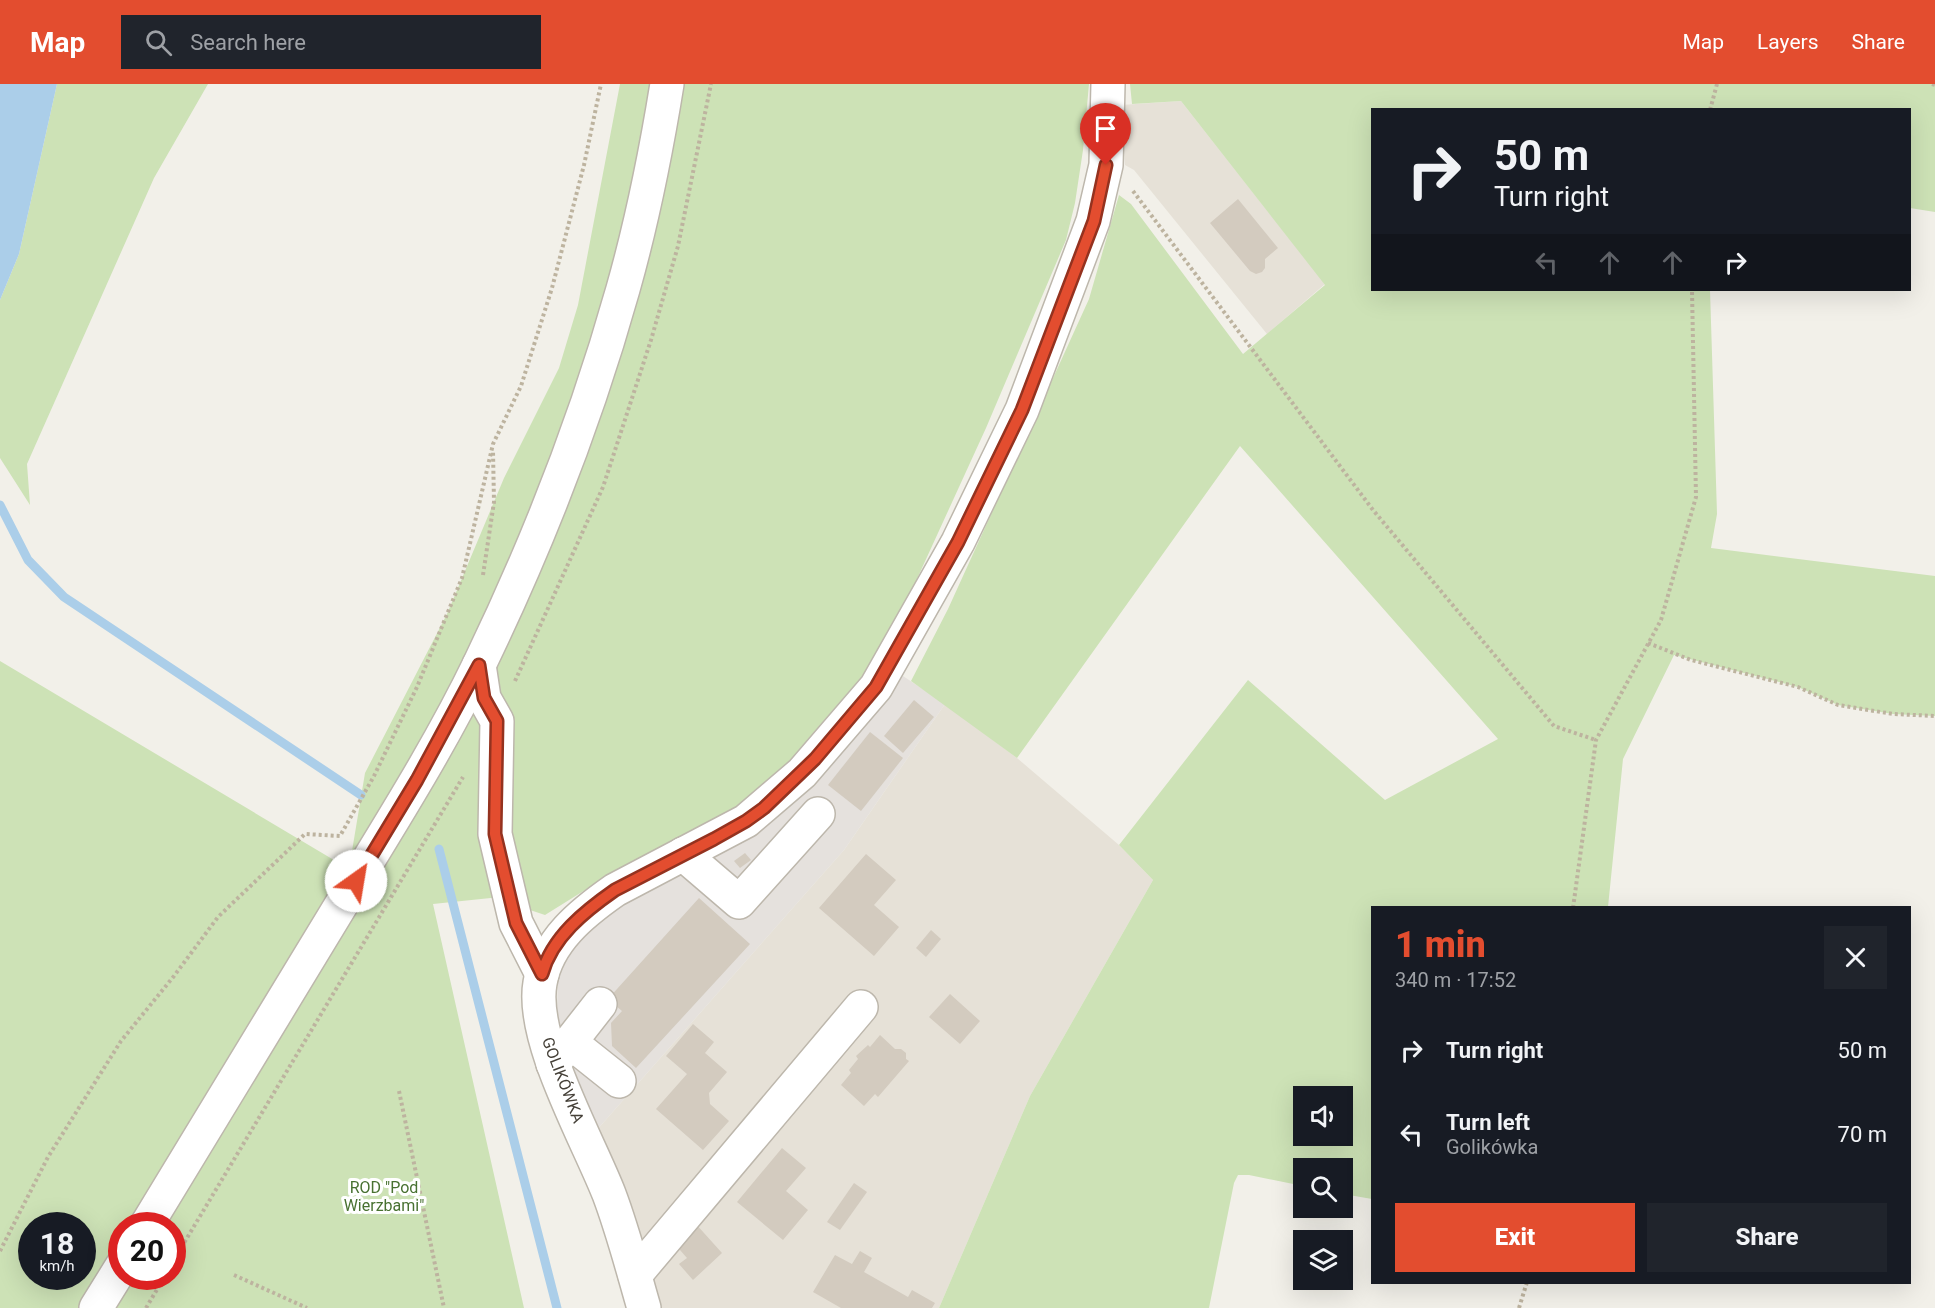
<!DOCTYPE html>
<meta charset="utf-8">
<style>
body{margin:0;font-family:Roboto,sans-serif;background:#20242c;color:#f1f3f6;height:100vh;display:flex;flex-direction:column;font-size:22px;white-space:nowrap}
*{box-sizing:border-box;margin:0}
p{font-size:20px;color:#9ea1a6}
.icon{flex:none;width:33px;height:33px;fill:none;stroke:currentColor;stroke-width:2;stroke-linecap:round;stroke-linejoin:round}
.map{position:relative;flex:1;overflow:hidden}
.panel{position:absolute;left:1371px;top:822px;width:540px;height:378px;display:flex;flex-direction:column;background:#171b24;border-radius:0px;box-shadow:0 6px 24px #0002}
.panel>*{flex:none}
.guide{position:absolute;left:1371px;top:24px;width:540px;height:183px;border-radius:0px;box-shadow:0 6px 24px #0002;background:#171b24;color:#f1f3f6;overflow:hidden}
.fabs{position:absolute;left:1293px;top:1002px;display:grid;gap:12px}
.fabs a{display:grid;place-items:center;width:60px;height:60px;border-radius:0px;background:#171b24;box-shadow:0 6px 24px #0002;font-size:30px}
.speed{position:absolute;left:18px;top:1128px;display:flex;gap:12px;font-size:30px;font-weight:700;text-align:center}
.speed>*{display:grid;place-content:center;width:78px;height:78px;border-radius:50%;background:#171b24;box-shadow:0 6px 24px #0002;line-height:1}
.speed small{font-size:15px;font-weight:400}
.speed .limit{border:9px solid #d22;background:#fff;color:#111}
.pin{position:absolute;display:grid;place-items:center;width:51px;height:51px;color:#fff;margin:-62px -26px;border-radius:50% 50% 50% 0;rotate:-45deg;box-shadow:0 0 6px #0007}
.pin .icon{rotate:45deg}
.me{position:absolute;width:66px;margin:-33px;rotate:32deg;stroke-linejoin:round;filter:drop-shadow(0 0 4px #0008)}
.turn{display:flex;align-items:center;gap:21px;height:126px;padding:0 24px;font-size:27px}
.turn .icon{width:78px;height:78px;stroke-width:2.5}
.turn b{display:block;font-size:42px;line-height:51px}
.lanes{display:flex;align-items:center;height:57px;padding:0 24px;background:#0003;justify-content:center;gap:30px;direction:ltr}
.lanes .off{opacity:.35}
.round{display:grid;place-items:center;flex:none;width:63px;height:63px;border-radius:0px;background:#20242c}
.head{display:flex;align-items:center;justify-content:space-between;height:102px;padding:0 24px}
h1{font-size:36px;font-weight:800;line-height:45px;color:#e34d2f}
.action{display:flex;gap:12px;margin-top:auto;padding:12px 24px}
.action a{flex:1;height:69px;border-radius:0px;background:#e34d2f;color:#fff;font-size:24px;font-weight:800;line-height:69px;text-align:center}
.action a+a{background:#20242c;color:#f1f3f6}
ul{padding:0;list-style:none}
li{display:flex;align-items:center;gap:18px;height:84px;padding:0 24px}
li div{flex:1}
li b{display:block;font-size:22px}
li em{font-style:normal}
header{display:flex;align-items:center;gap:36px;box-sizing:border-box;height:84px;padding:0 30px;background:#e34d2f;color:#fff}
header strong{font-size:28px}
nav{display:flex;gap:33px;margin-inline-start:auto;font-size:21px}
.search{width:420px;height:54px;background:#20242c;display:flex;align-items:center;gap:15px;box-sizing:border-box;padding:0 21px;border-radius:0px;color:#9ea1a6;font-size:22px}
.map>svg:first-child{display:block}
.residential{fill:#e6e1d7}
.industrial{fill:#e5e1dd}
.green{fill:#cde2b6;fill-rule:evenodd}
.water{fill:#abcee9}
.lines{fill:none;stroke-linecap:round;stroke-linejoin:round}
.stream{stroke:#abcee9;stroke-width:9}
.building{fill:#d3cbbf}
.minor-casing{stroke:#bdb7ac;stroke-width:36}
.path{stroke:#bdb39f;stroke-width:4;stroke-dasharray:3 3;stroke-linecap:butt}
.minor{stroke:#fff;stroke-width:33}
.route-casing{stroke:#94321f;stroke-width:15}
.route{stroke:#e34d2f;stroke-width:10}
.labels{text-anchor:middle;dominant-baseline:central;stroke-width:6;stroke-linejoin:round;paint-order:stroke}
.street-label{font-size:16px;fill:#454038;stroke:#fff}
.park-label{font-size:16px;fill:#487131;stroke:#fff}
</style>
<header>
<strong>Map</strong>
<div class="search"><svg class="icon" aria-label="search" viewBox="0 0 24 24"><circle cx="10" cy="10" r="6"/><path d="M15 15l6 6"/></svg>Search here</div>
<nav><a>Map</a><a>Layers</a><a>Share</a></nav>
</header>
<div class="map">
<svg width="1935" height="1224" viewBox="0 0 1935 1224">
<rect width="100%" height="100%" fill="#f2f0e9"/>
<g class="residential">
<polygon points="1181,17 1325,200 1267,250 1134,86 1125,81 1121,21"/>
<polygon points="945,620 1017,674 1119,761 1153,796 1030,1012 939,1224 657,1224 595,1048 844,766"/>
</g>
<polygon class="industrial" points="903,592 945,620 844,766 595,1048 566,976 557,924 558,892 569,865 584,843 841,669"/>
<g class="green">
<polygon points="57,0 208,0 154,94 27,380 30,421 0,374 0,216 19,170"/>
<path d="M620,0H1089L1083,66L1075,119L1066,156L986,344L911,508L864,590L779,689L740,721L614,788L545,831L527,825L519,811L433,820L524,1224H0V577L349,785L365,689L447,530L504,394L559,284L578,221ZM32,1142H82V1192H32ZM122,1142H172V1192H122Z"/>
<path d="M1130,0H1935V128L1910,124V26H1372V206H1710L1717,430L1711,464L1935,492V632L1893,630L1838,621L1798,603L1674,571L1623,675L1608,823L1372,824V1115L1343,1110L1342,1084H1304L1303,1102L1249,1091H1238L1234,1099L1209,1224H939L1030,1012L1153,796L1119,761L1248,596L1385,716L1498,655L1240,362L1017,674L911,597L948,525L1089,215L1119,111L1131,120L1243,270L1325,201L1181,17L1132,20ZM1304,1012H1342V1052H1304Z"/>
</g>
<polygon class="water" points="0,0 57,0 19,170 0,216"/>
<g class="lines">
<g class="stream">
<polyline points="0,421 28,476 64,513 361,711"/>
<polyline points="439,765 557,1224"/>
</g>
</g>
<g class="building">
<polygon points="1238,115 1278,164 1265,175 1265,184 1262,188 1256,190 1250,187 1210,139"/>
<polygon points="914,616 934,633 903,669 884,652"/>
<polygon points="870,648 903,674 861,727 828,701"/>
<polygon points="745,769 751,776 740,784 734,777"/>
<polygon points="866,770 896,796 874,821 899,843 874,872 819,824"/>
<polygon points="699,814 750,860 636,984 612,962 611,939 622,927 608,915"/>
<polygon points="931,846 941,855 926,873 916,864"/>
<polygon points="950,910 980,937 960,960 929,933"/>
<polygon points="693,940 714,958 705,969 727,988 709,1009 710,1020 729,1037 703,1066 656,1025 687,990 666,972"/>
<polygon points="880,951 895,965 901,965 906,969 906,975 909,977 878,1013 875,1010 864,1022 841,1001 851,989 849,986 858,975 856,972 868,961 870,963"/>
<polygon points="782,1064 806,1084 786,1107 808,1126 783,1156 737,1118"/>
<polygon points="854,1099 867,1108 840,1146 827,1138"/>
<polygon points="695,1139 722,1169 693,1196 679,1180 687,1174 673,1158"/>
<polygon points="860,1167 872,1174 864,1188 908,1213 912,1206 935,1219 932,1224 841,1224 813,1208 835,1171 852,1180"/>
</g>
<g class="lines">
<g class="minor-casing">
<g id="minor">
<polyline points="479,581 484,614 497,637 495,750 516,839 542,890"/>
<polyline points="683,770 739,818 818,730"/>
<polyline points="570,958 619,997"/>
<polyline points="553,980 600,920"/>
<path d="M146,1142C211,1035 276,928 341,821C389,742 440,662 480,579C538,459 587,333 623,205C642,138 656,68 667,0"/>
<polyline points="635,1191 861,923"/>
<polyline points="96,1224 122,1182"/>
<path d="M644,1224C633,1186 623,1147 609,1110C588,1056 530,955 540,899C547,857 582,829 615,806L746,737L802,689L876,603L958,458L1022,326L1093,137L1106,81L1108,0"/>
</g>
</g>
<g class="path">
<polyline points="1932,0 1935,1"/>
<polyline points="1710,26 1717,0"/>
<polyline points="1133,107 1373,426 1554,642 1596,656"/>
<polyline points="483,491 494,418 493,367"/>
<polyline points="1648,559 1691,576 1798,603 1838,621 1893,630 1935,632"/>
<polyline points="515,597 603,403 651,256 678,162 711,0"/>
<polyline points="1573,824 1596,656 1661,536 1696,413 1692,206"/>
<polyline points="399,1007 444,1224"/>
<polyline points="0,1167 48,1073 121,957 174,892 218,833 305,750 340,752 374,692 417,603 462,494 493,360 521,302 552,204 584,81 601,0"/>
<polyline points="172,1179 463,693"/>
<polyline points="234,1191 307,1224"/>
<polyline points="146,1224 165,1192"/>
<polyline points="1519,1224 1527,1198"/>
</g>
<use href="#minor" class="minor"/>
</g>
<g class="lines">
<g class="route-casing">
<path id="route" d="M356,797L417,696L479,581L484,614L497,637L495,750L516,839L542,890C552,853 585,827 615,806L714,755L746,737L764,724L815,675L876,603L958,458L1022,326L1094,137L1106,81"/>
</g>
<use href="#route" class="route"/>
</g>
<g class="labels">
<g class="street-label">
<text transform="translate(563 996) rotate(69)">GOLIKÓWKA</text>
</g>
<g class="park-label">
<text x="384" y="1103">ROD "Pod<tspan x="384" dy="18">Wierzbami"</tspan></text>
</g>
</g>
</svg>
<div class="fabs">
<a><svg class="icon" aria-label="sound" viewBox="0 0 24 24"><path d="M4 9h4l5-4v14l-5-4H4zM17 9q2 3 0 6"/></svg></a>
<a><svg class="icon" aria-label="search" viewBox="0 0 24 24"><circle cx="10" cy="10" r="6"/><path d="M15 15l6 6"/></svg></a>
<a><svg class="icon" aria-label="layers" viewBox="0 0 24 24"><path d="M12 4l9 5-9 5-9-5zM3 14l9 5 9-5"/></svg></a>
</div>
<div class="speed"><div>18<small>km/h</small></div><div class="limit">20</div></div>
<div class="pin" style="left:1106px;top:81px;background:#d93025"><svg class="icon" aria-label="arrive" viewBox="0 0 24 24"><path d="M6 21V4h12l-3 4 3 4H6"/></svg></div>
<svg class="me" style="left:356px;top:797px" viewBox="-20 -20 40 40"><circle r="19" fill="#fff"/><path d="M0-13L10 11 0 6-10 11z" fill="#e34d2f"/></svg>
<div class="guide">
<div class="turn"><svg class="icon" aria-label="right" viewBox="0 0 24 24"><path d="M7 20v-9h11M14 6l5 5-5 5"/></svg><div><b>50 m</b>Turn right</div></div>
<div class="lanes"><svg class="icon off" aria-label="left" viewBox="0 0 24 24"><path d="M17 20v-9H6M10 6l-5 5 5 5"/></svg><svg class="icon off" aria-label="ahead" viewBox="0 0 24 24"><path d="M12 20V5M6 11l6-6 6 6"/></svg><svg class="icon off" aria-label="ahead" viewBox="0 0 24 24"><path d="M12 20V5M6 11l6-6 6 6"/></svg><svg class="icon" aria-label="right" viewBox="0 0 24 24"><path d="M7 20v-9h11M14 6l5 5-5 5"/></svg></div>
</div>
<section class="panel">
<div class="head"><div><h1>1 min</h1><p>340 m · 17:52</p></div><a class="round"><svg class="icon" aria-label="close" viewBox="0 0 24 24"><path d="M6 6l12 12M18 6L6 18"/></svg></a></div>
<ul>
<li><svg class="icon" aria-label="right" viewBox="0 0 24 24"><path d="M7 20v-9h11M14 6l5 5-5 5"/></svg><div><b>Turn right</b></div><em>50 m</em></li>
<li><svg class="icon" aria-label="left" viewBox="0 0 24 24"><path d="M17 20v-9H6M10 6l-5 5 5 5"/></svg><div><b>Turn left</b><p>Golikówka</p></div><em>70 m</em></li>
</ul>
<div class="action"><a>Exit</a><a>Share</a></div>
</section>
</div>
